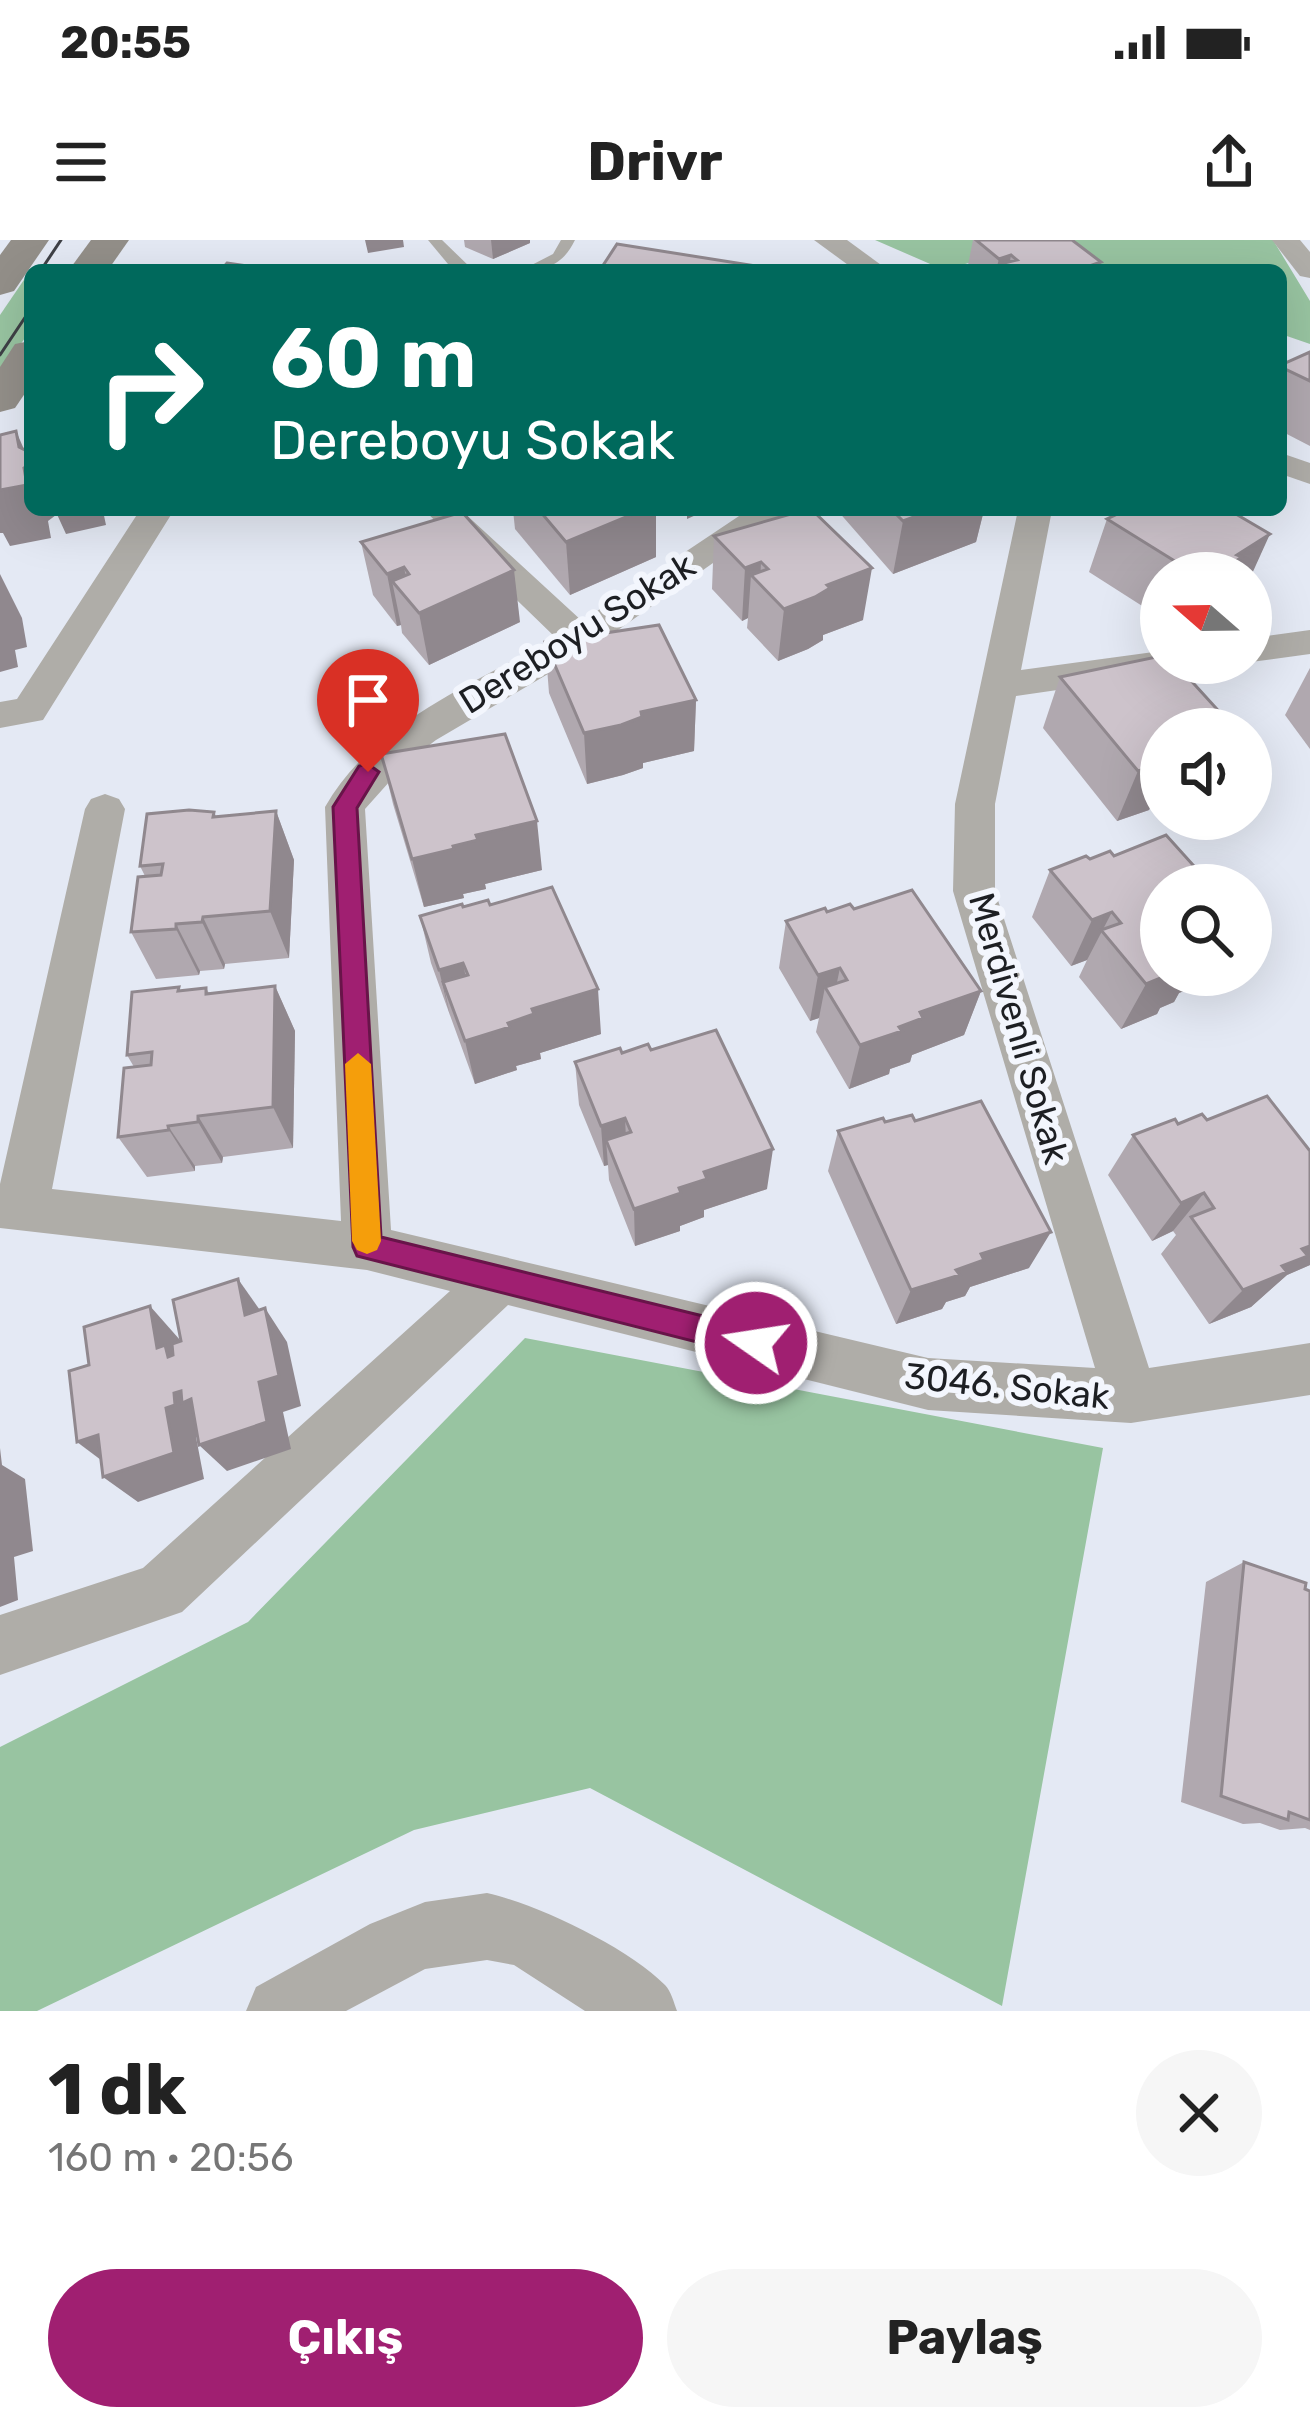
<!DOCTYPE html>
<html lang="tr">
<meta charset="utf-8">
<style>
body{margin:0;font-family:Rubik,sans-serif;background:#f6f6f6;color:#222;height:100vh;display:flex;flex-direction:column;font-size:45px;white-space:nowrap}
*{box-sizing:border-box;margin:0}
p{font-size:39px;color:#767676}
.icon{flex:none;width:66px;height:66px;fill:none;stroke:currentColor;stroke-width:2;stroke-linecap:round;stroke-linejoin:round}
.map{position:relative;height:1771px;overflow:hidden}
.sheet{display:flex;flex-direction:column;background:#fff;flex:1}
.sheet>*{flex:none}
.banner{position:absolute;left:24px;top:24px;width:1263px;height:252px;border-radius:18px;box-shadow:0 12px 48px #0002;background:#00695c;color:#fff;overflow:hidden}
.needle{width:78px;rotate:290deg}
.tools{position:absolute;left:1140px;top:312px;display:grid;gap:24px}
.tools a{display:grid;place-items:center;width:132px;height:132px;border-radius:50%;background:#fff;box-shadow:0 12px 48px #0002;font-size:60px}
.pin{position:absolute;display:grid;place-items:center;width:102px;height:102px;color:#fff;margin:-123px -51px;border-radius:50% 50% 50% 0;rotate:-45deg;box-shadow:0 0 12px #0007}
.pin .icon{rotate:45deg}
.me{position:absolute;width:132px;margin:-66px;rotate:283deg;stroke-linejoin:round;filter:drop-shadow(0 0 9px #0008)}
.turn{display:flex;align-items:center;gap:42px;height:252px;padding:0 48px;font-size:54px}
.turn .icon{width:156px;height:156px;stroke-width:2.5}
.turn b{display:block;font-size:84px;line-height:102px}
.round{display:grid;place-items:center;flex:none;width:126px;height:126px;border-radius:63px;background:#f6f6f6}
.head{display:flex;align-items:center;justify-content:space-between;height:204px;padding:0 48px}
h1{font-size:72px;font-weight:700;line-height:90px}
.primary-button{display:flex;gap:24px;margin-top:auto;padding:24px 48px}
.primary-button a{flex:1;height:138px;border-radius:72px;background:#a01f71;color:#fff;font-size:48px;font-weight:700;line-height:138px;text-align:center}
.primary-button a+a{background:#f6f6f6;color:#222}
.status{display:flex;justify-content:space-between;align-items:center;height:84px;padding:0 60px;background:#fff;direction:ltr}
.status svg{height:33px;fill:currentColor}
header{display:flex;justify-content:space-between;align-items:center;height:156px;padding:0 48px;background:#fff;font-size:54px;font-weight:700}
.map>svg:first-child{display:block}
.green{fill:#98c4a1}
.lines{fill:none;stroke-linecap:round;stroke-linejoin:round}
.service{fill:#afada8;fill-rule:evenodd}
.minor{fill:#afada8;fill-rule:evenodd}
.secondary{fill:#938f89;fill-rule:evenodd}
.tram{stroke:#3e4046;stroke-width:3}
.wall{fill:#b0a8af}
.shaded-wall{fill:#90888e}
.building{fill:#cdc3cb;stroke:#90888e;stroke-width:3}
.route{fill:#a01f71;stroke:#681449;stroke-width:3}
.slow{fill:#f59e0b}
.labels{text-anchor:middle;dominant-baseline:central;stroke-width:12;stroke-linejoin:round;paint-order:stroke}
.street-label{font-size:36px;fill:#1d1f23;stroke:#f3f6fd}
</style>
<div class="status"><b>20:55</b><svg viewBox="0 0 49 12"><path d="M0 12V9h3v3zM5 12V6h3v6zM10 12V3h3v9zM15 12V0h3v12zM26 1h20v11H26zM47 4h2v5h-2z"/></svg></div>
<header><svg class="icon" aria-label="menu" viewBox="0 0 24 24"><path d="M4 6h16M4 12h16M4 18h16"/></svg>Drivr<svg class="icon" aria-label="share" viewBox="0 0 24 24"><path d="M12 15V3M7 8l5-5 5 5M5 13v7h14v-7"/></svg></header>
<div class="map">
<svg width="1310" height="1771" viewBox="0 0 1310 1771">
<rect width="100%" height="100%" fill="#e4e9f4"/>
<g class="green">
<polygon points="875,0 1273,0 1310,61 1310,104 1281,94 1281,30 1103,30 1032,5 944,30"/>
<polygon points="30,31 30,91 0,133 0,75"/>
<polygon points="525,1098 1103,1208 1002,1766 590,1548 414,1590 37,1771 0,1771 0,1507 248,1382"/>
</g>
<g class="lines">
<g class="service">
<polygon points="428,0 442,0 473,30 453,30"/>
<path d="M561,0H575C563,24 549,30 522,30L553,14Z"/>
</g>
<g class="minor">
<polygon points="814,0 847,0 888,30 855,30"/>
<polygon points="1272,0 1300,0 1310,12 1310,38 1300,36"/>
<polygon points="1281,213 1310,223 1310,244 1281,234"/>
<polygon points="140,270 174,270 43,480 0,488 0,462 17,459"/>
<path d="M424,270H461L582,381L748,270H788L594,407L436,500L407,522L365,569L391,990L928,1118L1095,1128L953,651L955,564L1018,270H1052L1021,430L1161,411V423H1180L1174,432L1161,435L1016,456L995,564V651L1149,1128L1310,1103V1155L1131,1183L928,1170L508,1065L182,1372L0,1435V1375L143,1328L450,1051L367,1030L0,988V944L85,569L91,559L105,554L119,559L125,569L52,949L341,981L325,567C374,481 474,445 555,397Z"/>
<polygon points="1310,390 1310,414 1251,422 1251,398"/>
<path d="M487,1653C537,1664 629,1708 665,1745C671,1751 674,1763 677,1771H585L514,1725L487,1720L425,1729L346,1771H246L256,1747L370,1684L425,1662Z"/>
</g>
<g class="secondary">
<polygon points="11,0 49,0 14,51 0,55 0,15"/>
<polygon points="91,0 129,0 108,30 69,30"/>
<polygon points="30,101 30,146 15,168 0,172 0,127 15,104"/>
</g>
<g class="tram">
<polyline points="41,30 61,0"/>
<polyline points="0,115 30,70"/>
</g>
</g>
<g class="wall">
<polygon points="464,0 530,0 530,3 493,19 465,7"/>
<polygon points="973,0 1072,0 1099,30 967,30"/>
<polygon points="1310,112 1310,206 1281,191 1281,125"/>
<polygon points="513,270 656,270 656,317 570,355 515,289"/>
<polygon points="837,270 984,270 976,302 893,334"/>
<polygon points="1107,279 1251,333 1161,333 1161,378 1089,332"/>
<polygon points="714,296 863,380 823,395 823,400 808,409 778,421 747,388 748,378 742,381 712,349"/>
<polygon points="361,302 520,382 429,425 402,393 401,385 397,386 373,355"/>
<polygon points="545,402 696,460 694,511 643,523 643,528 623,535 587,544 549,453"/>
<polygon points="1310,428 1310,509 1285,475"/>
<polygon points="1060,437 1161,489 1161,563 1151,566 1149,570 1117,581 1043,488"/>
<polygon points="381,514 542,630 485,644 486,649 463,654 464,658 424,667 393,564"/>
<polygon points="276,571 294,620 289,718 225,724 224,729 200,731 199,735 156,739 131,692 145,636 140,626 214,572 216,576"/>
<polygon points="1086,616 1161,735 1222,735 1179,753 1174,762 1160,768 1157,774 1121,789 1079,737 1087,720 1071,726 1032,677 1050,630"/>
<polygon points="490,665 601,794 540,813 541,819 516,826 517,830 475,844 431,723 420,676 463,667"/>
<polygon points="854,669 981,751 964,795 912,815 910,822 890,829 889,834 849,849 816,792 819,778 810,781 779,728 786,681 827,672"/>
<polygon points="275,746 295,791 293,908 223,917 222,923 195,926 195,931 147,937 118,897 134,827 127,815 181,751 206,748 209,753"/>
<polygon points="651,810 767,949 704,970 704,977 680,986 680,991 635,1006 609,940 608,925 604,926 579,865 575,822 622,813"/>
<polygon points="1207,880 1310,911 1310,1025 1287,1035 1251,1067 1209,1084 1161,1014 1176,995 1173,991 1152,1001 1108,935 1133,895 1178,884"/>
<polygon points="915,881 1029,1028 970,1047 965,1056 946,1062 942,1069 896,1084 828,931 838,891 885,882"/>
<polygon points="1244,1322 1310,1351 1310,1590 1305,1588 1280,1590 1260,1583 1243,1584 1181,1562 1206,1342"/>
</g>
<g class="shaded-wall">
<polygon points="365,0 403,0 404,7 368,13"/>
<polygon points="491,0 530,0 530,3 493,19"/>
<polygon points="1011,15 1009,27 1004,23 1002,30 996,30 999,19"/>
<polygon points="1101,22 1099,30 1078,30"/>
<polygon points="16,191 30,223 30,270 54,270 56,275 48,281 51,298 10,306 3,293 0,293 0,250 19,207"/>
<polygon points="55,270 108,270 103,271 106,285 66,294"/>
<polygon points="643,270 656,270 656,317 570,355 566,302"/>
<polygon points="687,270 707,270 687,279"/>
<polygon points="933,270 984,270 976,302 893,334 903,281"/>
<polygon points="1270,294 1251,336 1251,333 1224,333 1237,315"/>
<polygon points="761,322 760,344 751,335 748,378 742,381 745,328"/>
<polygon points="404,327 411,364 392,341 401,385 397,386 387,334"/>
<polygon points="872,328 863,380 823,395 823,400 808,409 778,421 784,369 827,345"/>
<polygon points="514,330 520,382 429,425 419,373"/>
<polygon points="0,334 22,378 27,407 15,410 18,427 0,432"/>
<polygon points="696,460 694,511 643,523 643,528 623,535 587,544 584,493 641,472"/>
<polygon points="1161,524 1161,563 1151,566 1149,570 1117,581 1138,531"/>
<polygon points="276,571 294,620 289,718 270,671"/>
<polygon points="537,581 542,630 485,644 486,649 463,654 464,658 424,667 412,619 453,606 476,595"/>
<polygon points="1112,672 1087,720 1071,726 1092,680"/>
<polygon points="203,677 225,724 224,729 202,682"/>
<polygon points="176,684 200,731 199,735 176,689"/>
<polygon points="463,723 472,769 443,742 450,776 439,730"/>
<polygon points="840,728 833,761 825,747 819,778 810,781 818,735"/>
<polygon points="1168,735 1222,735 1179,753 1174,762 1160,768 1157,774 1121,789 1146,744"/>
<polygon points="275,746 295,791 293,908 273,867"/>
<polygon points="598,749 601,794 540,813 541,819 516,826 517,830 475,844 465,801 508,783 532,769"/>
<polygon points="981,751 964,795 912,815 910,822 890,829 889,834 849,849 860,805 899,787 920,772"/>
<polygon points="198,876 223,917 222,923 198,882"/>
<polygon points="625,878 627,919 606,900 608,925 604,926 601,886"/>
<polygon points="168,886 195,926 195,931 169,890"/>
<polygon points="773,909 767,949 704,970 704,977 680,986 680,991 635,1006 634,969 679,948 704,932"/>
<polygon points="1204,953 1173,991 1152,1001 1181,963"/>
<polygon points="1051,992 1029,1028 970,1047 965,1056 946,1062 942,1069 896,1084 911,1050 956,1030 981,1014"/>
<polygon points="1310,1006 1310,1025 1287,1035 1251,1067 1209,1084 1243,1050"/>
<polygon points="238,1039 262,1073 245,1075"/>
<polygon points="150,1066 180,1100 185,1126 157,1108"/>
<polygon points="265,1068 287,1102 301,1166 283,1172 291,1209 227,1231 199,1205"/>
<polygon points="181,1151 191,1159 204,1193 196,1197 204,1239 138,1262 103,1237 166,1168 174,1153"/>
<polygon points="98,1195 113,1229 77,1202"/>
<polygon points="0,1208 2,1225 25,1239 33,1311 14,1317 18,1360 0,1367"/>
</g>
<g class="building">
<polygon points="976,0 1072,0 1101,22 1078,30 1012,30 1004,23 1017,20 1011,15 999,19"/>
<polygon points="617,4 762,27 760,30 600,30"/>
<polygon points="227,23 276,30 221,30"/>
<polygon points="1310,112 1310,141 1281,127 1281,125"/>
<polygon points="16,191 19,207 25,210 30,207 30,224 24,228 27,245 0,250 0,195"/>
<polygon points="539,270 643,270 566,302"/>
<polygon points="805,270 812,270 872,328 827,345 830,348 815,357 784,369 751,335 768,329 761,322 745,328 714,296"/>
<polygon points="892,270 933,270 903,281"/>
<polygon points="1126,270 1229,270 1270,294 1237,315 1242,317 1228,326 1232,328 1224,333 1194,333 1107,279"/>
<polygon points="462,272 514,330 419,373 392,341 409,334 404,327 387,334 361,302"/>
<polygon points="659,385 696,460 641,472 642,477 621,485 584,493 545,402"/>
<polygon points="1161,416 1161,423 1175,423 1235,489 1161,489 1161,524 1138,531 1060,437"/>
<polygon points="505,494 537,581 476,595 478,600 453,606 454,609 412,619 381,514"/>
<polygon points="189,570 214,572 213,577 276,571 270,671 203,677 202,682 176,684 176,689 131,692 138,637 161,635 163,624 140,626 147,574"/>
<polygon points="1166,595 1211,645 1161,645 1161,735 1168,735 1146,744 1101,690 1121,683 1112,672 1092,680 1050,630 1086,616 1090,619 1110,611 1114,616"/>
<polygon points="552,647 598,749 532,769 534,774 508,783 510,787 465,801 443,742 468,735 463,723 439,730 420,676 462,664 463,667 488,660 490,665"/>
<polygon points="912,650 981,751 920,772 923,778 899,787 902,791 860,805 825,747 847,740 840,728 818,735 786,681 825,668 827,672 850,664 854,669"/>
<polygon points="275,746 273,867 198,876 198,882 168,886 169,890 118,897 124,828 151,825 152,812 127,815 132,752 179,747 178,751 206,748 206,754"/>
<polygon points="716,790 773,909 704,932 707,939 679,948 681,953 634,969 606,900 631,892 625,878 601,886 575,822 620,808 622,813 648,804 651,810"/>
<polygon points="1267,856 1310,911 1310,1006 1302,1009 1308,1016 1282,1026 1287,1032 1243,1050 1191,977 1214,968 1204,953 1181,963 1133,895 1175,879 1178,884 1202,874 1207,880"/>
<polygon points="981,861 1051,992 981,1014 984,1020 956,1030 960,1035 911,1050 838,891 883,878 885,882 912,875 915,881"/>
<polygon points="238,1039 245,1075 265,1068 279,1136 259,1142 267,1182 199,1205 191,1159 182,1163 181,1151 174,1153 175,1165 166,1168 174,1213 103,1237 98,1195 77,1202 69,1131 89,1125 84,1087 150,1066 157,1108 165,1105 168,1117 173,1115 172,1104 181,1101 173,1060"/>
<polygon points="1244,1322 1306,1343 1305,1349 1310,1351 1310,1580 1289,1572 1288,1580 1221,1556"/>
</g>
<polygon class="route" points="368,524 379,532 357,568 381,997 756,1089 767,1093 771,1103 767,1113 756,1117 357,1016 353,1007 333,567 359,526"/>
<polygon class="slow" points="358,813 371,824 381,1001 377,1010 367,1014 357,1010 352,1001 345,824"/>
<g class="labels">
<g class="street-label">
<text transform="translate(577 393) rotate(-32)">Dereboyu Sokak</text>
<text transform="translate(1019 788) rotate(74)">Merdivenli Sokak</text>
<text transform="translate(1007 1146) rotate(6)">3046. Sokak</text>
</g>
</g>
</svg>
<div class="tools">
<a><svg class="needle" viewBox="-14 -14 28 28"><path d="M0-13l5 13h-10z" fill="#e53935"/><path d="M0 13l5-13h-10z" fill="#767676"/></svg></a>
<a><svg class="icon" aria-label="sound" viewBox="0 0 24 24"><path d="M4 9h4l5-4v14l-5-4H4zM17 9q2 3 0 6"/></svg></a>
<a><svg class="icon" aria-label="search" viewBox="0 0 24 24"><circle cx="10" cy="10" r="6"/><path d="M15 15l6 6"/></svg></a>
</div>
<div class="pin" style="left:368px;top:532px;background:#d93025"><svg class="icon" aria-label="arrive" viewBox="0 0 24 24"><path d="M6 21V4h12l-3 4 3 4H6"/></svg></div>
<svg class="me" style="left:756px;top:1103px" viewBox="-20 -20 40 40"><circle r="17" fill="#a01f71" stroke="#fff" stroke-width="3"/><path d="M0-11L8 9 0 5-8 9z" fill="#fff"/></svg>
<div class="banner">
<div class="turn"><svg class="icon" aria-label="right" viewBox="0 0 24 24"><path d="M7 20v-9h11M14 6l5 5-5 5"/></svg><div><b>60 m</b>Dereboyu Sokak</div></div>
</div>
</div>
<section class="sheet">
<div class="head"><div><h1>1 dk</h1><p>160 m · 20:56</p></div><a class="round"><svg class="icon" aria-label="close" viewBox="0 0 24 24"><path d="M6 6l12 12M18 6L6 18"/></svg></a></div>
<div class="primary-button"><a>Çıkış</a><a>Paylaş</a></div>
</section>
